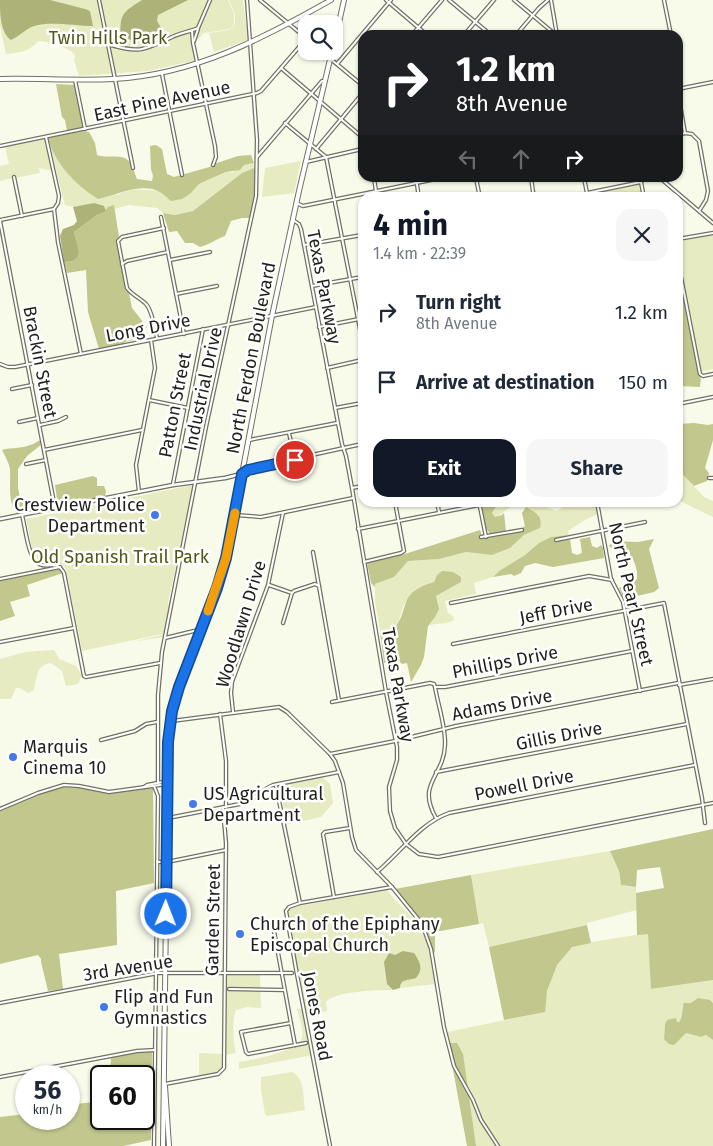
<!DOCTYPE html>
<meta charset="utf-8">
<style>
body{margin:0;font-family:"Fira Sans",sans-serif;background:#f6f6f7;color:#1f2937;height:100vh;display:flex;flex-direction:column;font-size:19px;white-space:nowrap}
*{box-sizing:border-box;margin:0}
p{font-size:16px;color:#747a83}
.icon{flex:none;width:28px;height:28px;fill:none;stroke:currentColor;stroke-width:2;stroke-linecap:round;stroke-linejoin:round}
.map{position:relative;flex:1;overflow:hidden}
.drawer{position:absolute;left:358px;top:192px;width:325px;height:315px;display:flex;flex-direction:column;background:#fff;border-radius:15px;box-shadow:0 1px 4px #0004}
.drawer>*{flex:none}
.hud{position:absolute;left:358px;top:30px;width:325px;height:152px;border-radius:15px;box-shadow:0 1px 4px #0004;background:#202124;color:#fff;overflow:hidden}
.buttons{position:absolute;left:298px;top:15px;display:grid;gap:10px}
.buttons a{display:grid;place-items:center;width:45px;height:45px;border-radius:10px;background:#fff;box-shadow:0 1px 4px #0004;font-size:25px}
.speed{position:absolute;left:15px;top:1065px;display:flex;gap:10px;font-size:25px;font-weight:700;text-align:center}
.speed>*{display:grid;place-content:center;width:65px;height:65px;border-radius:50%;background:#fff;box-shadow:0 1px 4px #0004;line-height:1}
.speed small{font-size:12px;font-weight:400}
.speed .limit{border:2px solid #111;border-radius:8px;background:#fff;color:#111}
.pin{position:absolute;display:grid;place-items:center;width:42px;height:42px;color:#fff;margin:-21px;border:2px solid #fff;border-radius:50%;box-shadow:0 1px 5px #0007}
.me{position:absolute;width:55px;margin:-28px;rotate:1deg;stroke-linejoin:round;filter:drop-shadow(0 0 4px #0008)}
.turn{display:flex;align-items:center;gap:18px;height:105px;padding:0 15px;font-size:22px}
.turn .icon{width:65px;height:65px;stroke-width:2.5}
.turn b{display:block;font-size:35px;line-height:42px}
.lanes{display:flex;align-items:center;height:48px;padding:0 15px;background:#0003;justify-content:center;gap:25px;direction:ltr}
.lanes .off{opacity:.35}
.round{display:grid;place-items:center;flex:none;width:52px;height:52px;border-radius:15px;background:#f6f6f7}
.headline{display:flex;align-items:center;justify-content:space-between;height:85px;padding:0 15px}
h1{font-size:30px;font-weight:700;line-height:38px;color:#111827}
.button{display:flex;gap:10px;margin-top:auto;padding:10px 15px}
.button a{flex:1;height:58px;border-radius:15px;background:#111827;color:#fff;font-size:20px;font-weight:700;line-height:58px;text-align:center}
.button a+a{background:#f6f6f7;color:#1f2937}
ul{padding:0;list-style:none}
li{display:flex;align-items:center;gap:15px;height:70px;padding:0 15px}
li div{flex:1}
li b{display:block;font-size:19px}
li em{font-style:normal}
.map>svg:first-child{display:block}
.green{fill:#e6ebc1}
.forest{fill:#c1c78d}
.water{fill:#adb279}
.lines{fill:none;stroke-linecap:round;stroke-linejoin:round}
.minor-casing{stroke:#717263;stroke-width:4.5}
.tertiary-casing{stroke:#717263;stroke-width:5}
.primary-casing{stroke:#717263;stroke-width:6}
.minor{stroke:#fff;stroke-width:2}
.tertiary{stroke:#fff;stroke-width:2.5}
.primary{stroke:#fff;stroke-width:4}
.route-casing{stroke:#114b97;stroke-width:12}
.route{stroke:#1a73e8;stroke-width:9}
.slow{stroke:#f59e0b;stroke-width:9}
.poi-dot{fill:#4379ea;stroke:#fff;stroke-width:2}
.labels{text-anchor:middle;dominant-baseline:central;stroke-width:5;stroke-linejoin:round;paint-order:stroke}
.park-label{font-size:18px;fill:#545817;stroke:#fff}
.street-label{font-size:18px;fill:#1f2019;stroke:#fff}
.poi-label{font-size:18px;fill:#1f2019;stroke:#fff;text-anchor:start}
</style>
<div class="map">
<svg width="713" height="1146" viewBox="0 0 713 1146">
<rect width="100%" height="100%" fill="#f9fbea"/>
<g class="green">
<path d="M0,0H228L234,14V24L230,29L204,33L194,43L197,60L148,71L79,76L74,60L75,55C67,46 50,42 38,41C31,51 18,53 6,54L0,26Z"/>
<polygon points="229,0 243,0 248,40 214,52 209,33 230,30 235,24 235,14"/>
<polygon points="45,138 53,171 39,168 40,173 15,178 14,175 12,176 13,178 0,181 0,166 9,164 5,147"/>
<path d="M48,138L50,145L60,163L117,195C134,187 141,190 159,191C170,192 180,192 191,193L199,184L212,178L226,172H233L244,165L254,163V168L242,173L193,211L175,215L163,213L157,208L129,205L114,209V206L109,207L106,211L94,203C85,205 74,209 65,205L63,198Z"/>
<polygon points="301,161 294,193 262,197 265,168"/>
<polygon points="640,184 643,197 591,197 590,193"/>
<polygon points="713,234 713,369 701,372 678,258 678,242"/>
<polygon points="678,470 704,497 713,501 713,517 680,501 678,496"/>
<path d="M193,485L168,603L169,605L171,594H173L164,637L131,642L162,635L167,613L162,634L82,651L66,569C59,556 44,567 34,557L26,519Z"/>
<path d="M501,503H540L548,508L556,511L562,508V503H596L598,514L583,521L568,531L569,535L551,537L539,543L525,555L499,571L493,577L474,583L476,594L445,601L448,613L453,616L454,620C445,625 438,622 428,626C437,615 440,609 436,596L461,582L437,575L434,582C424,585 407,597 403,607C399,618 400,623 391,632H380L375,601V584L394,577L408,561L439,559L466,552L492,555L510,548L524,535L540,528L539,515C530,509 519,500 509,508C503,512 502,515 495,517L492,513L496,506Z"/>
<path d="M54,650L59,659L76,666L82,675L78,684L66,686L62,671L51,663C36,665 37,677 34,690L29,693L19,688H16L11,699H0V659L25,652Z"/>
<polygon points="322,777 330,784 333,803 321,817 285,825 283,803 277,786"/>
<polygon points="610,851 619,871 620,882 624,886 636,887 637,910 587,923 587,925 489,947 483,923 479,924 471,875"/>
<path d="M387,890L396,901L413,918L429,946L435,984L400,988L401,983L404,980H412L418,975L387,984L393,990C378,990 335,991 326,1002L327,1011L305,1016L313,1055L239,1069V1062C252,1060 294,1052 301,1040C305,1032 299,1017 297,1009H303L283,909Z"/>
<path d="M648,933L652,989L713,980V1003L710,1000L691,1003L682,1006V1018L679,1022L665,1024L664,1039L674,1044L686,1033L701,1037L706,1035L713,1040V1146H499C487,1128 473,1109 467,1088C463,1072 465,1058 457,1043H449L447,1032L544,1012C547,989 552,963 571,948C579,942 634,936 648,933Z"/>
<path d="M226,974H260L261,1008L247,1007L236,1010C232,1018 233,1044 236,1053L225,1055Z"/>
<path d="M199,1053L223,1054C222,1076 219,1073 199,1077Z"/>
<path d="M292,1072C305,1078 303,1097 305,1110L267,1116L265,1114L261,1090V1077Z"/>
<polygon points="469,1096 480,1121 496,1146 476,1146"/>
</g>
<g class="forest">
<polygon points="56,84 75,85 84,128 67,131 65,120 62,117"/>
<path d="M83,131L89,132L95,143L97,155C107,159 121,153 129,161C132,164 135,174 137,179L152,181L153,176L151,169L150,146L156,145L162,149L167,174L174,177L213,166L214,164L238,156L251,155L254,163L244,165L240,170L226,172L212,178L199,184L191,193L182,199L171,201C167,198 163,193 158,191C139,183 117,195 98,199C76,185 55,164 48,138Z"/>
<path d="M254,168L255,170V196L251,218H242L231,221L225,236C216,239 209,245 200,247L193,243H185L177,231L169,232L163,213L175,215L193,211L242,173Z"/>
<path d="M114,205L119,237L117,242L126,289L129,293L132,308L147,327L135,330L136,336L133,340L125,342L124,344L99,349L88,312L86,270L67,273L64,262C85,262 77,246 74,232L97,215L105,211L108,207Z"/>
<polygon points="678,269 698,374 701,377 700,387 678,386"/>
<polygon points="694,423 708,425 713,424 713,440 705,468 709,473 707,481 694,486 678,470 678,424"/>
<path d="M41,440L42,444L27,456L18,469V488L21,502L28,501V506L25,510L17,514C7,502 11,484 10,469C9,463 5,456 2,450C11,447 21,449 30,445C35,444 37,441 41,440Z"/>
<polygon points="93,476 97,478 97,486 104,486 106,491 105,497 58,506 55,485"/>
<polygon points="481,503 501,503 496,506 492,513 495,517 502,515 504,513 506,532 490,534 485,527"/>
<path d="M526,507C536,513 543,515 540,528L524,535L510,548L492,555L466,552L439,559L408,561L394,577L375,584V587L371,583L367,563L408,553L480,530L482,536H480V539H483L523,531L522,528L525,526L522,513Z"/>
<polygon points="569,535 555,539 555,541 570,539 572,553 577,555 582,553 580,539 590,537 592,546 597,548 601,545 603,548 604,558 553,567 535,563 525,566 521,573 514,576 511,574 493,577 499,571 525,555 539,543 551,537"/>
<path d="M654,539L649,549L659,588L654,592L624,599L619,588L637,579C638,572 635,557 627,554C619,550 616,553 609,546L613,541L638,542Z"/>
<polygon points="60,569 63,573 27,585 30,596 10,602 15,616 0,621 0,581"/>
<path d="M442,571L453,572L461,577V582L436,596L439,609L435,617L428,626L424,657L421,665L411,682L407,663L402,664L398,660L384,663L380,632H391C413,610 394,594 434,582L437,575Z"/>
<polygon points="64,787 79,788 109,794 153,787 154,883 116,891 117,945 59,954 63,989 48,991 41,962 41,959 38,955 0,964 0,810 38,794"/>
<polygon points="713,829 713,980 651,989 648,934 637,935 636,893 664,888 660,867 637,870 636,887 621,885 619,871 610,851"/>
<polygon points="471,875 479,924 435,932 435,953 432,950 423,923 395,889"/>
<polygon points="587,925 591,943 572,947 557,965 547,991 545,1012 504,1020 489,947"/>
<path d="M698,998L710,1000L713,1003V1040L706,1035L701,1037L686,1033L674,1045L669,1044L664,1039L665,1024L667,1020L676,1018L677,1022H679C684,1016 681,1009 684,1003H691Z"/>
<polygon points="449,1043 457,1043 463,1054 468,1089 455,1066"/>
<polygon points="152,1051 151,1140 123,1146 0,1146 0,1117 26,1114 26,1119 69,1119 69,1105 101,1101 101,1119 144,1119 144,1076 110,1076 111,1057"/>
<polygon points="452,1064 469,1096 476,1146 467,1146"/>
</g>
<g class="water">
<path d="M0,0H50L85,9L90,11L93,26C76,26 50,21 34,26C25,29 20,36 11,40C0,32 0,13 0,0Z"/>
<path d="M142,0H188L158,15L157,21L163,31V38L149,45L136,41L121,38C119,14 123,12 142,0Z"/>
<path d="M94,203L104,206L106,211L97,215L74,232C77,246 86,262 64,262L60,236L63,229L74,225L77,221L73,207Z"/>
<path d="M403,951L414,953C420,962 424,969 416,978C408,981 401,978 400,988L393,990L387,984L384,962L389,953L395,955Z"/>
</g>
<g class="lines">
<g class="minor-casing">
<g id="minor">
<polyline points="99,0 133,168"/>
<polyline points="260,0 306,38"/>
<polyline points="386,0 427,35"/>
<polyline points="449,0 491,35"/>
<polyline points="514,0 556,35"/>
<polyline points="551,0 557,35"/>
<polyline points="664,0 671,35"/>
<polyline points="192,31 193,43 215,146 216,157 213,165"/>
<polyline points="412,35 442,0"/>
<polyline points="464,35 494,0"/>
<polyline points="516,35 539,8 548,0"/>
<path d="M108,40L111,45C142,54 145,49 172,37C180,33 189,32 198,28L210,0"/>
<polyline points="194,41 198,29"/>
<polyline points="321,51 362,85"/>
<polyline points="337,64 391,0"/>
<polyline points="281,68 362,137"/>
<polyline points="678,68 681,88"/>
<polyline points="162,74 182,175"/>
<polyline points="75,80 85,129"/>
<polyline points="678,89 713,82"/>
<polyline points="678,93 685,133"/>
<polyline points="285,123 326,157 362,339"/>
<polyline points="678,135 685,133 692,134 699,141 708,191 706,200 699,211"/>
<polyline points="0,146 257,93 261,91 306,39"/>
<polyline points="316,149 362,94"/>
<polyline points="257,157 322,81 325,81"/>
<polyline points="306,162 362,149"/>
<polyline points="14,177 22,216"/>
<polyline points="374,178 377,198"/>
<polyline points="416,178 419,198"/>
<polyline points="476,178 480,198"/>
<polyline points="531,178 534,198"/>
<polyline points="584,178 588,198"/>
<polyline points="660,178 713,223"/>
<polyline points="641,182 644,198"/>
<polyline points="641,182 644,178"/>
<polyline points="587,193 641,182"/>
<polyline points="296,203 303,206 441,178"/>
<polyline points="54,209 58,242 81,354"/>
<polyline points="161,217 184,334"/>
<polyline points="0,220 54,209 58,203 59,196 46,137"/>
<polyline points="293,220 299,224 301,229 342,444 346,456 352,488 386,692 397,747 397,760 389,787 390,811 395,828 406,844 419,854 438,857 713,803"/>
<polyline points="0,221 55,508"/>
<polyline points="678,239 713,233"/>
<polyline points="304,245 362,235"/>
<polyline points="170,260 210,252"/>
<polyline points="678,262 700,374 703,376 713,374"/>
<polyline points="122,264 127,261 168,252"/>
<polyline points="312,286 362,277"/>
<polyline points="176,294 217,286"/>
<polyline points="319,327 359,319"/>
<path d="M157,338C155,329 152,310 146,304C140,298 132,295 127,288L118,241L122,237L164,228"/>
<polyline points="0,364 8,367 15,367 316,307"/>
<polyline points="327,368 362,360"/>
<polyline points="12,389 32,385"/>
<polyline points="149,400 188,408"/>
<polyline points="678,404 713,397"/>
<polyline points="335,408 362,403"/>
<polyline points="19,422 38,418"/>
<polyline points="40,425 58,421 66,417"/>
<polyline points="289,433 295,460"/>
<polyline points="249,440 337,423"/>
<polyline points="44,450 142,430"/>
<polyline points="26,464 46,460"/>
<polyline points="244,473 257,467 362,444"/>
<polyline points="709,478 713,478"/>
<polyline points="173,484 203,329"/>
<polyline points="352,488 362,486"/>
<polyline points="139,492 136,465 155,368 151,340"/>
<polyline points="437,502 439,512"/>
<polyline points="479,502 486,537"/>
<polyline points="597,502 611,579 623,602 640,691"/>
<path d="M22,515C25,526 28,555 36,562C46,571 56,558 64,573L84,676L86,677L160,663"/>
<polyline points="235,515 261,517 353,498"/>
<polyline points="358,529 479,505"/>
<polyline points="481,537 522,530"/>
<polyline points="556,540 645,522"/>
<polyline points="313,552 339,700"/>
<polyline points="364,562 401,553 404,551 395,502"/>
<polyline points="0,579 60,567"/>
<polyline points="269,585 292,593 294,591 315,584 319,586"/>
<polyline points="451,603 589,576 612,580"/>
<polyline points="283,623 292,593"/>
<polyline points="165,638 198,630"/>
<polyline points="0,642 74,628"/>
<polyline points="453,644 664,603 702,798 705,823"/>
<polyline points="679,685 713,679"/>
<path d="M435,687C438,705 446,728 445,745C444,777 416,783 436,818"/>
<polyline points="332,702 430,683 434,684 435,687 445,687 632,651"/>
<polyline points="233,712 231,693 232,682 268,585 283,513"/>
<polyline points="220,714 226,761 226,807"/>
<polyline points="172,721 279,707 287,712 330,754 335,761 343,783 352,837 356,850 392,887 422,924 431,949 444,1027 454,1066 473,1100 481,1120 498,1146"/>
<polyline points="101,740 135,731 146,724 157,722"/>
<polyline points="330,754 395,741 456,726 678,683"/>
<polyline points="436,772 687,724"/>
<polyline points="158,783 158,695 162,652 206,427 256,196 257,140 247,0"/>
<polyline points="154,786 158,796 154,1146"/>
<polyline points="276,786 300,903"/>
<polyline points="144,787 147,785 168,781"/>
<polyline points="0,809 38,793 64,785 79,786 109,792 167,784"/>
<path d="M168,818L245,803C256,799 262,789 273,785L339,772"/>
<polyline points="157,862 167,862 226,850"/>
<path d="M377,872C401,852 419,824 449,813L695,765"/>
<polyline points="334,897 323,834 325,832 350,828"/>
<polyline points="287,924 275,927 274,931 295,1045"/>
<polyline points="229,989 284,990"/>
<polyline points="0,1003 158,973 292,973"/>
<polyline points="291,1023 241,1032 246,1052 248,1054 306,1043"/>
<polyline points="0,1077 137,1051 155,1050"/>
<polyline points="165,1084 218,1074 224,1068 226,843 223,808"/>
<polyline points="330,1146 296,969 286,911 289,907 300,903 392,887"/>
</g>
</g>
<g class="tertiary-casing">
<polyline id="tertiary" points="0,519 173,485 225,478 241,474"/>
</g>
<g class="primary-casing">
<g id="primary">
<polyline points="334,45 344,0"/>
<path d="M0,79C38,78 76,81 114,79C194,75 264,38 331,0"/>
<polyline points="165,1086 169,1146"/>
<path d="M163,1146L168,759C168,743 169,726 173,710C184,658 210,609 226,558L272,316L299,191L332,51"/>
</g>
</g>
<use href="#minor" class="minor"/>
<use href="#tertiary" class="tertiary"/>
<use href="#primary" class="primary"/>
</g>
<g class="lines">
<g class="route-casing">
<polyline id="route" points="166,914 168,742 172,711 179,687 217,588 226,558 242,474 248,470 295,460"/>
</g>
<use href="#route" class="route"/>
<polyline class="slow" points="208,611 226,558 235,513"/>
</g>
<g class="poi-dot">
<circle cx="155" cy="515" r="5"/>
<circle cx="13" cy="757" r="5"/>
<circle cx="193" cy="804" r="5"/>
<circle cx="240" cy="934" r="5"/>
<circle cx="104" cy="1007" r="5"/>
</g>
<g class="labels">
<g class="park-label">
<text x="108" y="38">Twin Hills Park</text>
<text x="120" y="557">Old Spanish Trail Park</text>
</g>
<g class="street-label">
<text transform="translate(162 101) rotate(-12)">East Pine Avenue</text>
<text transform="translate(324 287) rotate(79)">Texas Parkway</text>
<text transform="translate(148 328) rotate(-11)">Long Drive</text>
<text transform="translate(251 358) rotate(-79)">North Ferdon Boulevard</text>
<text transform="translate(40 362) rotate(79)">Brackin Street</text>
<text transform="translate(203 389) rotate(-78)">Industrial Drive</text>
<text transform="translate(175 405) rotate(-79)">Patton Street</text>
<text transform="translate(631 594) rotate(77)">North Pearl Street</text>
<text transform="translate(556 611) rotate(-11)">Jeff Drive</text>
<text transform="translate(241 624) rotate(-73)">Woodlawn Drive</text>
<text transform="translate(505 662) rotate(-11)">Phillips Drive</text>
<text transform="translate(398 685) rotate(80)">Texas Parkway</text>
<text transform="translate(502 705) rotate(-11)">Adams Drive</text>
<text transform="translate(559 736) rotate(-11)">Gillis Drive</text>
<text transform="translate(524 785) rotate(-11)">Powell Drive</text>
<text transform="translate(213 920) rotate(-89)">Garden Street</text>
<text transform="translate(128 968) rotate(-9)">3rd Avenue</text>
<text transform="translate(317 1016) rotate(79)">Jones Road</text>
</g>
<g class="poi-label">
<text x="145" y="505" text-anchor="end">Crestview Police<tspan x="145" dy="21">Department</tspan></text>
<text x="23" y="747">Marquis<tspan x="23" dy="21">Cinema 10</tspan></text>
<text x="203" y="794">US Agricultural<tspan x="203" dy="21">Department</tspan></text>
<text x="250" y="924">Church of the Epiphany<tspan x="250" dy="21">Episcopal Church</tspan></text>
<text x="114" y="997">Flip and Fun<tspan x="114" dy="21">Gymnastics</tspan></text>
</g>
</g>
</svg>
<div class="buttons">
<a><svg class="icon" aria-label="search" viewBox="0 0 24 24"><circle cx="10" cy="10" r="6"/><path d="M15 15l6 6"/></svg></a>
</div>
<div class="speed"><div>56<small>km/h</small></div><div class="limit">60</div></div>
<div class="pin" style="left:295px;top:460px;background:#d93025"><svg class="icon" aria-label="arrive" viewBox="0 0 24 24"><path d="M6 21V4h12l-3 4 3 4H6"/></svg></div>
<svg class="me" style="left:166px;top:914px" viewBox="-20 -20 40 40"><circle r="17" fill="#1a73e8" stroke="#fff" stroke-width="3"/><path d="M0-11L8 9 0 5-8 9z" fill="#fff"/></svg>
<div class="hud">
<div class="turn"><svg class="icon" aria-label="right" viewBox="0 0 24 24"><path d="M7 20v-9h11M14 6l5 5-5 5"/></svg><div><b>1.2 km</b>8th Avenue</div></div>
<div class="lanes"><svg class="icon off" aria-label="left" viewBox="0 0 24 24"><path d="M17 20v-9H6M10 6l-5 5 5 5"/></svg><svg class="icon off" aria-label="ahead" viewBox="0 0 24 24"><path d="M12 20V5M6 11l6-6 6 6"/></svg><svg class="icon" aria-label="right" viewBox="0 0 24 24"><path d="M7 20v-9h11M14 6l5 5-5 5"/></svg></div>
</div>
<section class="drawer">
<div class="headline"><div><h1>4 min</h1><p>1.4 km · 22:39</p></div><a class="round"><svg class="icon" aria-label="close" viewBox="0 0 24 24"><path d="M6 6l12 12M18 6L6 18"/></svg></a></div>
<ul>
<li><svg class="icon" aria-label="right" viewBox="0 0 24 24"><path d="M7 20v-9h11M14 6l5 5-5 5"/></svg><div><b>Turn right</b><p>8th Avenue</p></div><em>1.2 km</em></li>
<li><svg class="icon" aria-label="arrive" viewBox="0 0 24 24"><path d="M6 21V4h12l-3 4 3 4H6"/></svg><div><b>Arrive at destination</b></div><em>150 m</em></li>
</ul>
<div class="button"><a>Exit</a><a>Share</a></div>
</section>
</div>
